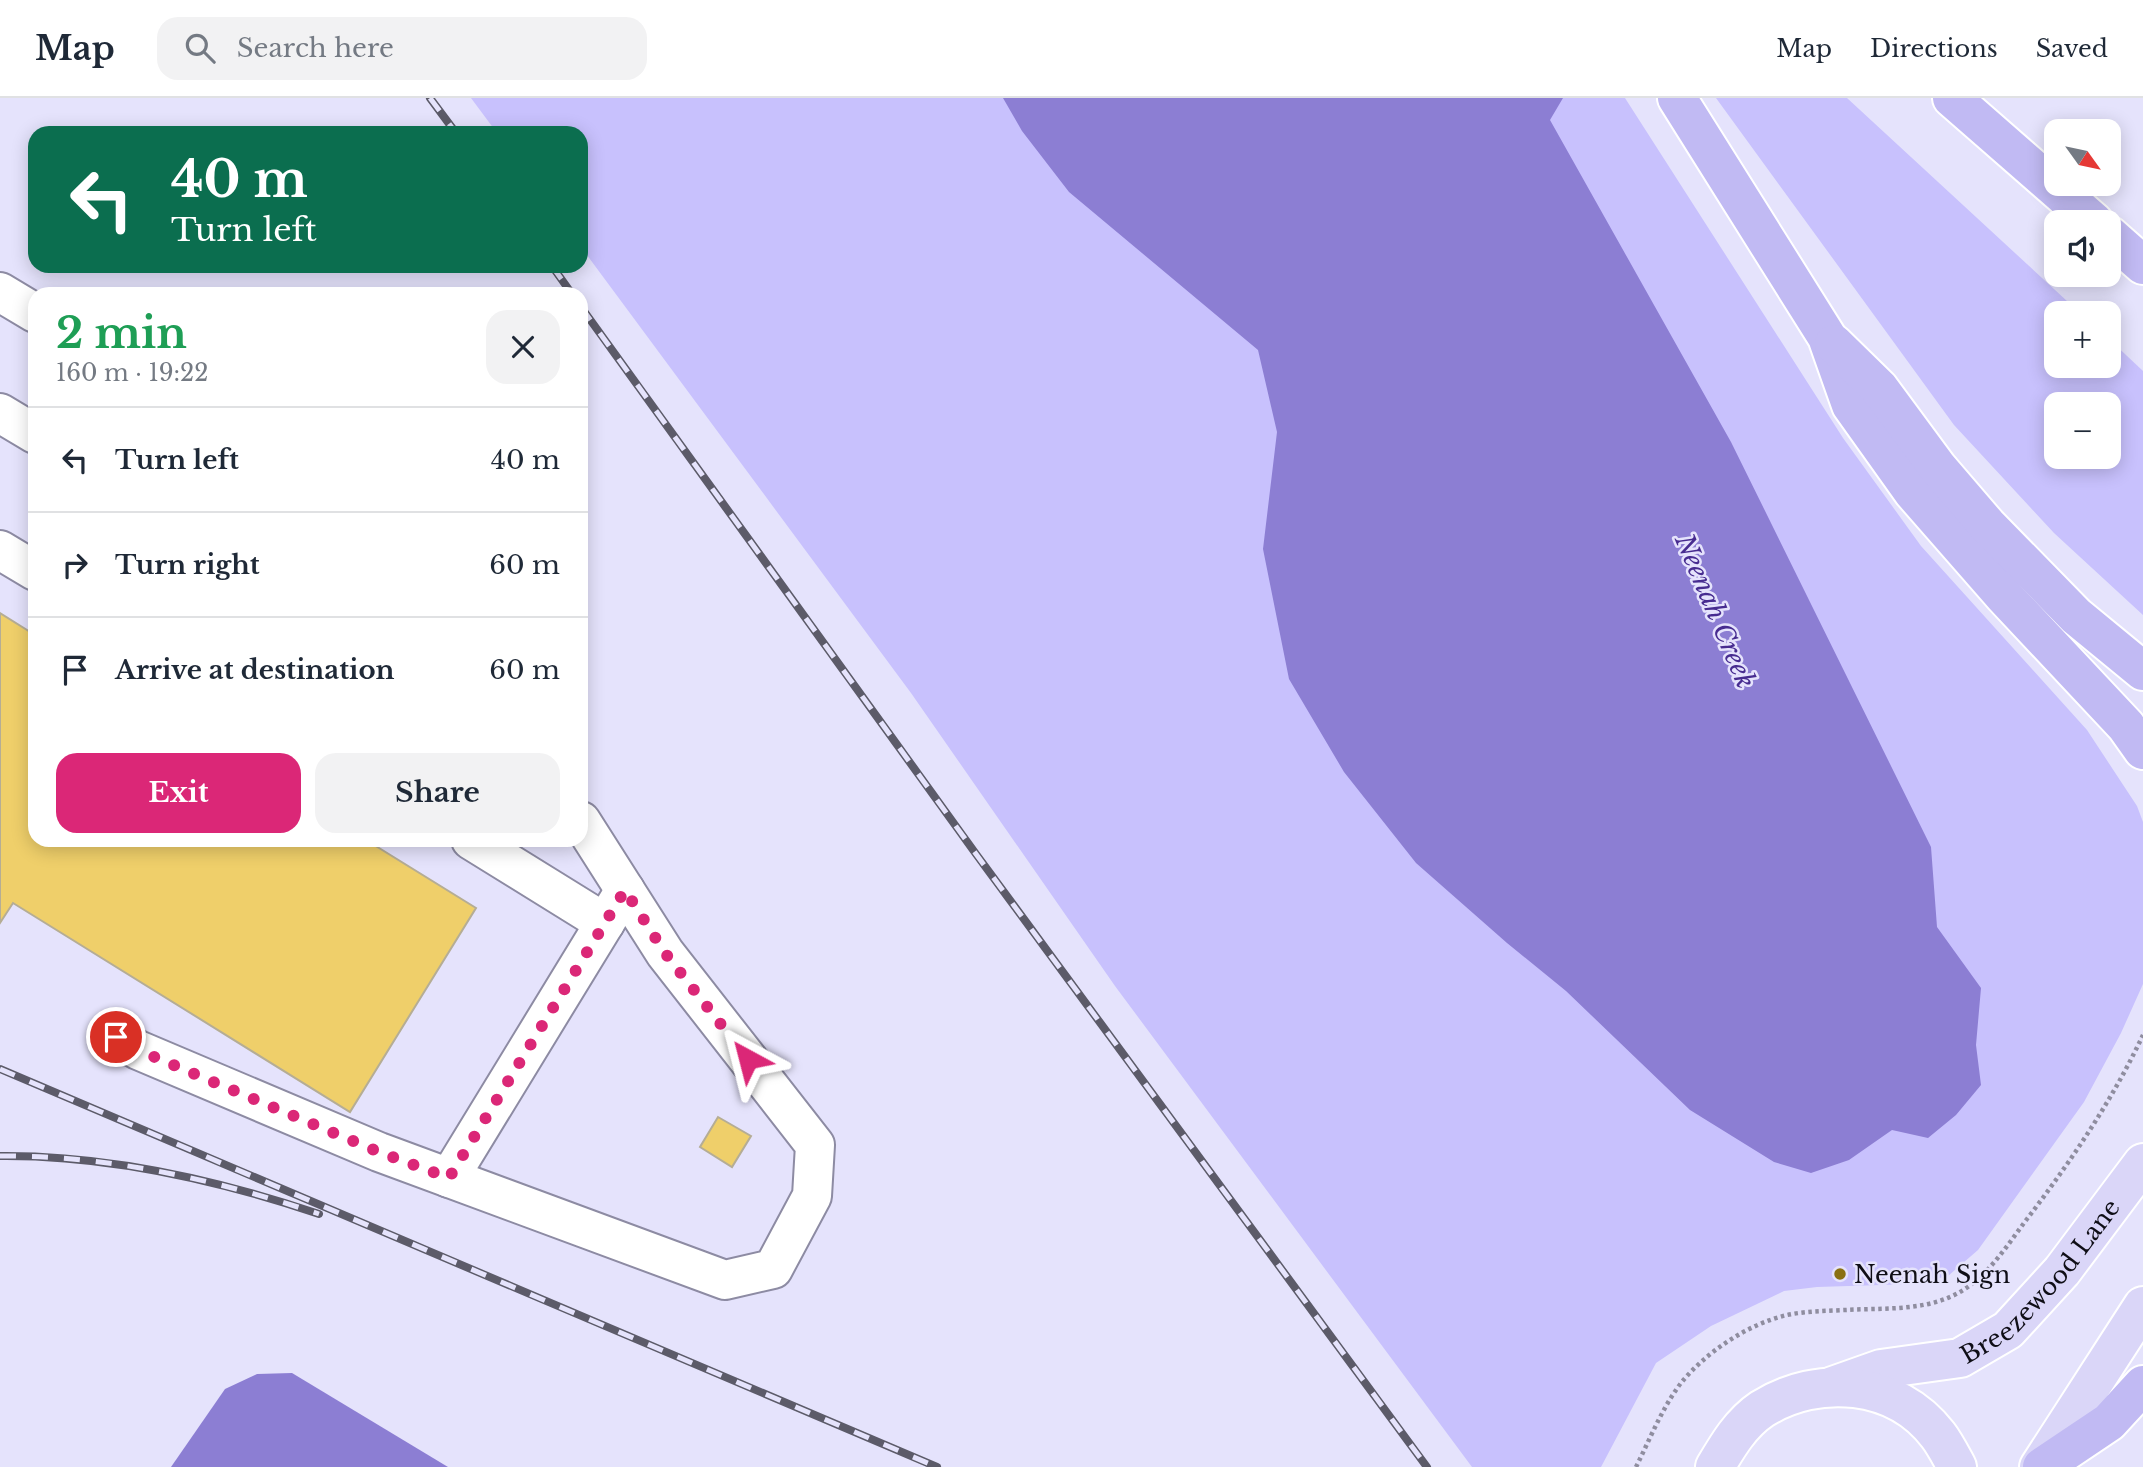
<!DOCTYPE html>
<meta charset="utf-8">
<style>
body{margin:0;font-family:"Libre Baskerville",serif;background:#f2f2f3;color:#1f2937;height:100vh;display:flex;flex-direction:column;font-size:26px;white-space:nowrap}
*{box-sizing:border-box;margin:0}
p{font-size:23px;color:#747a83}
.icon{flex:none;width:38px;height:38px;fill:none;stroke:currentColor;stroke-width:2;stroke-linecap:round;stroke-linejoin:round}
.map{position:relative;flex:1;overflow:hidden}
.side{position:absolute;left:28px;top:189px;width:560px;height:560px;display:flex;flex-direction:column;background:#fff;border-radius:21px;box-shadow:0 4px 18px #0003}
.side>*{flex:none}
.banner{position:absolute;left:28px;top:28px;width:560px;height:147px;border-radius:21px;box-shadow:0 4px 18px #0003;background:#0b6e4f;color:#fff;overflow:hidden}
.needle{width:46px;rotate:123deg}
.buttons{position:absolute;left:2044px;top:21px;display:grid;gap:14px}
.buttons a{display:grid;place-items:center;width:77px;height:77px;border-radius:14px;background:#fff;box-shadow:0 4px 18px #0003;font-size:35px}
.pin{position:absolute;display:grid;place-items:center;width:60px;height:60px;color:#fff;margin:-30px;border:4px solid #fff;border-radius:50%;box-shadow:0 2px 7px #0007}
.me{position:absolute;width:77px;margin:-38px;rotate:322deg;stroke-linejoin:round;filter:drop-shadow(0 0 5px #0008)}
.turn{display:flex;align-items:center;gap:24px;height:147px;padding:0 28px;font-size:32px}
.turn .icon{width:91px;height:91px;stroke-width:2.5}
.turn b{display:block;font-size:49px;line-height:60px}
.round{display:grid;place-items:center;flex:none;width:74px;height:74px;border-radius:21px;background:#f2f2f3}
.head{display:flex;align-items:center;justify-content:space-between;height:119px;padding:0 28px}
h1{font-size:42px;font-weight:800;line-height:52px;color:#1e9e55}
.button{display:flex;gap:14px;margin-top:auto;padding:14px 28px}
.button a{flex:1;height:80px;border-radius:21px;background:#db2777;color:#fff;font-size:28px;font-weight:800;line-height:80px;text-align:center}
.button a+a{background:#f2f2f3;color:#1f2937}
ul{padding:0;list-style:none}
li{display:flex;align-items:center;gap:21px;height:105px;padding:0 28px;border-top:2px solid #e0e1e3}
li div{flex:1}
li b{display:block;font-size:26px}
li em{font-style:normal}
header{display:flex;align-items:center;gap:42px;box-sizing:border-box;height:98px;padding:0 35px;background:#fff;border-bottom:2px solid #e0e1e3}
header strong{font-size:33px}
nav{display:flex;gap:38px;margin-inline-start:auto;font-size:24px}
.search{width:490px;height:63px;background:#f2f2f3;display:flex;align-items:center;gap:18px;box-sizing:border-box;padding:0 24px;border-radius:21px;color:#747a83;font-size:26px}
.map>svg:first-child{display:block}
.green{fill:#c8c1fd;fill-rule:evenodd}
.water{fill:#8c7ed3}
.building{fill:#efcf6a;stroke:#b5ad95;stroke-width:2}
.lines{fill:none;stroke-linecap:round;stroke-linejoin:round}
.minor-casing{stroke:#8d8ba3;stroke-width:42}
.major-casing{stroke:#fff;stroke-width:42}
.highway-casing{stroke:#fff;stroke-width:42}
.path{stroke:#8f8d9f;stroke-width:4.5;stroke-dasharray:3.5 3.5;stroke-linecap:butt}
.minor{stroke:#fff;stroke-width:38}
.major{stroke:#dad6f8;stroke-width:38}
.highway{stroke:#c1baf3;stroke-width:38}
.rail-casing{stroke:#5c5b69;stroke-width:8}
.rail{stroke:#e5e3fc;stroke-width:5;stroke-dasharray:16;stroke-linecap:butt}
.route{stroke:#db2777;stroke-width:12;stroke-dasharray:0 21.6}
.poi-dot{fill:#8a7012;stroke:#e5e3fc;stroke-width:2.5}
.labels{text-anchor:middle;dominant-baseline:central;stroke-width:5;stroke-linejoin:round;paint-order:stroke}
.poi-label{font-size:24px;fill:#0f0e16;stroke:#e5e3fc;text-anchor:start}
.street-label{font-size:24px;fill:#0f0e16;stroke:#e5e3fc}
.water-label{font-size:26px;font-style:italic;fill:#472c90;stroke:#e5e3fc}
</style>
<header>
<strong>Map</strong>
<div class="search"><svg class="icon" aria-label="search" viewBox="0 0 24 24"><circle cx="10" cy="10" r="6"/><path d="M15 15l6 6"/></svg>Search here</div>
<nav><a>Map</a><a>Directions</a><a>Saved</a></nav>
</header>
<div class="map">
<svg width="2143" height="1369" viewBox="0 0 2143 1369">
<rect width="100%" height="100%" fill="#e5e3fc"/>
<g class="green">
<polygon points="471,0 1625,0 1843,340 1921,448 2087,632 2137,708 2143,724 2143,886 2121,935 2084,1004 1978,1152 1948,1178 1913,1186 1817,1189 1784,1193 1711,1228 1656,1265 1601,1369 1472,1369 1115,888 911,595 581,149 581,35 497,35"/>
<path d="M1716,0H1847L2080,215H2056V268H2109V241L2143,273V517L2054,435L1954,327ZM2056,306H2109V359H2056Z"/>
</g>
<g class="water">
<polygon points="1003,0 1563,0 1550,22 1731,344 1931,749 1937,829 1981,890 1976,947 1981,987 1956,1017 1928,1040 1892,1032 1849,1062 1811,1075 1774,1064 1690,1012 1566,893 1507,845 1416,765 1344,674 1289,581 1263,451 1277,334 1258,252 1069,94 1022,33"/>
<polygon points="292,1275 448,1369 171,1369 225,1291 257,1276"/>
</g>
<g class="building">
<polygon points="0,515 35,537 35,742 366,742 476,810 350,1014 13,805 0,825"/>
<polygon points="718,1019 751,1038 732,1069 700,1049"/>
</g>
<g class="lines">
<g class="minor-casing">
<g id="minor">
<polyline points="0,194 35,215"/>
<polyline points="0,315 35,336"/>
<polyline points="0,452 35,473"/>
<polyline points="471,742 605,825"/>
<polyline points="116,939 138,952 379,1054 725,1182 773,1171 812,1098 815,1047 665,855 581,723"/>
<polyline points="449,1080 625,792"/>
</g>
</g>
<g class="major-casing">
<g id="major">
<path id="s1" d="M1833,1288L1881,1271L1960,1260L2008,1232L2062,1173L2143,1065"/>
<path d="M1715,1369C1728,1347 1741,1325 1762,1311C1818,1276 1896,1282 1938,1337C1945,1346 1951,1358 1957,1369"/>
<polyline points="2039,1369 2143,1208"/>
</g>
</g>
<g class="highway-casing">
<g id="highway">
<polyline points="1677,0 1827,239 1851,307 1913,394 2004,498 2126,628 2143,652"/>
<polyline points="1952,0 2094,124"/>
<polyline points="2109,137 2143,167"/>
<polyline points="1834,246 1879,290 1938,370 1987,427 2076,518 2143,573"/>
<polyline points="2042,1369 2109,1324 2143,1287"/>
</g>
</g>
<path class="path" d="M1636,1369C1650,1341 1662,1310 1681,1285C1706,1254 1748,1226 1787,1217C1806,1213 1825,1213 1845,1212C1879,1210 1918,1213 1950,1199C1985,1184 2005,1150 2027,1121C2071,1063 2112,1003 2143,937"/>
<use href="#minor" class="minor"/>
<use href="#major" class="major"/>
<use href="#highway" class="highway"/>
<g class="rail-casing">
<g id="rail">
<polyline points="430,0 456,35"/>
<polyline points="552,168 572,196"/>
<polyline points="581,209 976,756 1427,1369"/>
<polyline points="0,971 937,1369"/>
<path d="M0,1058C107,1057 218,1082 319,1116"/>
</g>
</g>
<use href="#rail" class="rail"/>
</g>
<g class="lines">
<polyline class="route" points="116,939 138,952 379,1054 449,1080 625,792 665,855 748,961"/>
</g>
<circle class="poi-dot" cx="1840" cy="1176" r="7"/>
<g class="labels">
<g class="poi-label">
<text x="1854" y="1176">Neenah Sign</text>
</g>
<g class="street-label">
<text stroke="none"><textPath href="#s1" startOffset="243">Breezewood Lane</textPath></text>
</g>
<g class="water-label">
<text transform="translate(1715 513) rotate(67)">Neenah Creek</text>
</g>
</g>
</svg>
<div class="buttons">
<a><svg class="needle" viewBox="-14 -14 28 28"><path d="M0-13l5 13h-10z" fill="#e53935"/><path d="M0 13l5-13h-10z" fill="#747a83"/></svg></a>
<a><svg class="icon" aria-label="sound" viewBox="0 0 24 24"><path d="M4 9h4l5-4v14l-5-4H4zM17 9q2 3 0 6"/></svg></a>
<a>+</a>
<a>−</a>
</div>
<div class="pin" style="left:116px;top:939px;background:#d93025"><svg class="icon" aria-label="arrive" viewBox="0 0 24 24"><path d="M6 21V4h12l-3 4 3 4H6"/></svg></div>
<svg class="me" style="left:748px;top:961px" viewBox="-20 -20 40 40"><path d="M0-17L14 15 0 8-14 15z" fill="#db2777" stroke="#fff" stroke-width="4"/></svg>
<div class="banner">
<div class="turn"><svg class="icon" aria-label="left" viewBox="0 0 24 24"><path d="M17 20v-9H6M10 6l-5 5 5 5"/></svg><div><b>40 m</b>Turn left</div></div>
</div>
<section class="side">
<div class="head"><div><h1>2 min</h1><p>160 m · 19:22</p></div><a class="round"><svg class="icon" aria-label="close" viewBox="0 0 24 24"><path d="M6 6l12 12M18 6L6 18"/></svg></a></div>
<ul>
<li><svg class="icon" aria-label="left" viewBox="0 0 24 24"><path d="M17 20v-9H6M10 6l-5 5 5 5"/></svg><div><b>Turn left</b></div><em>40 m</em></li>
<li><svg class="icon" aria-label="right" viewBox="0 0 24 24"><path d="M7 20v-9h11M14 6l5 5-5 5"/></svg><div><b>Turn right</b></div><em>60 m</em></li>
<li><svg class="icon" aria-label="arrive" viewBox="0 0 24 24"><path d="M6 21V4h12l-3 4 3 4H6"/></svg><div><b>Arrive at destination</b></div><em>60 m</em></li>
</ul>
<div class="button"><a>Exit</a><a>Share</a></div>
</section>
</div>
